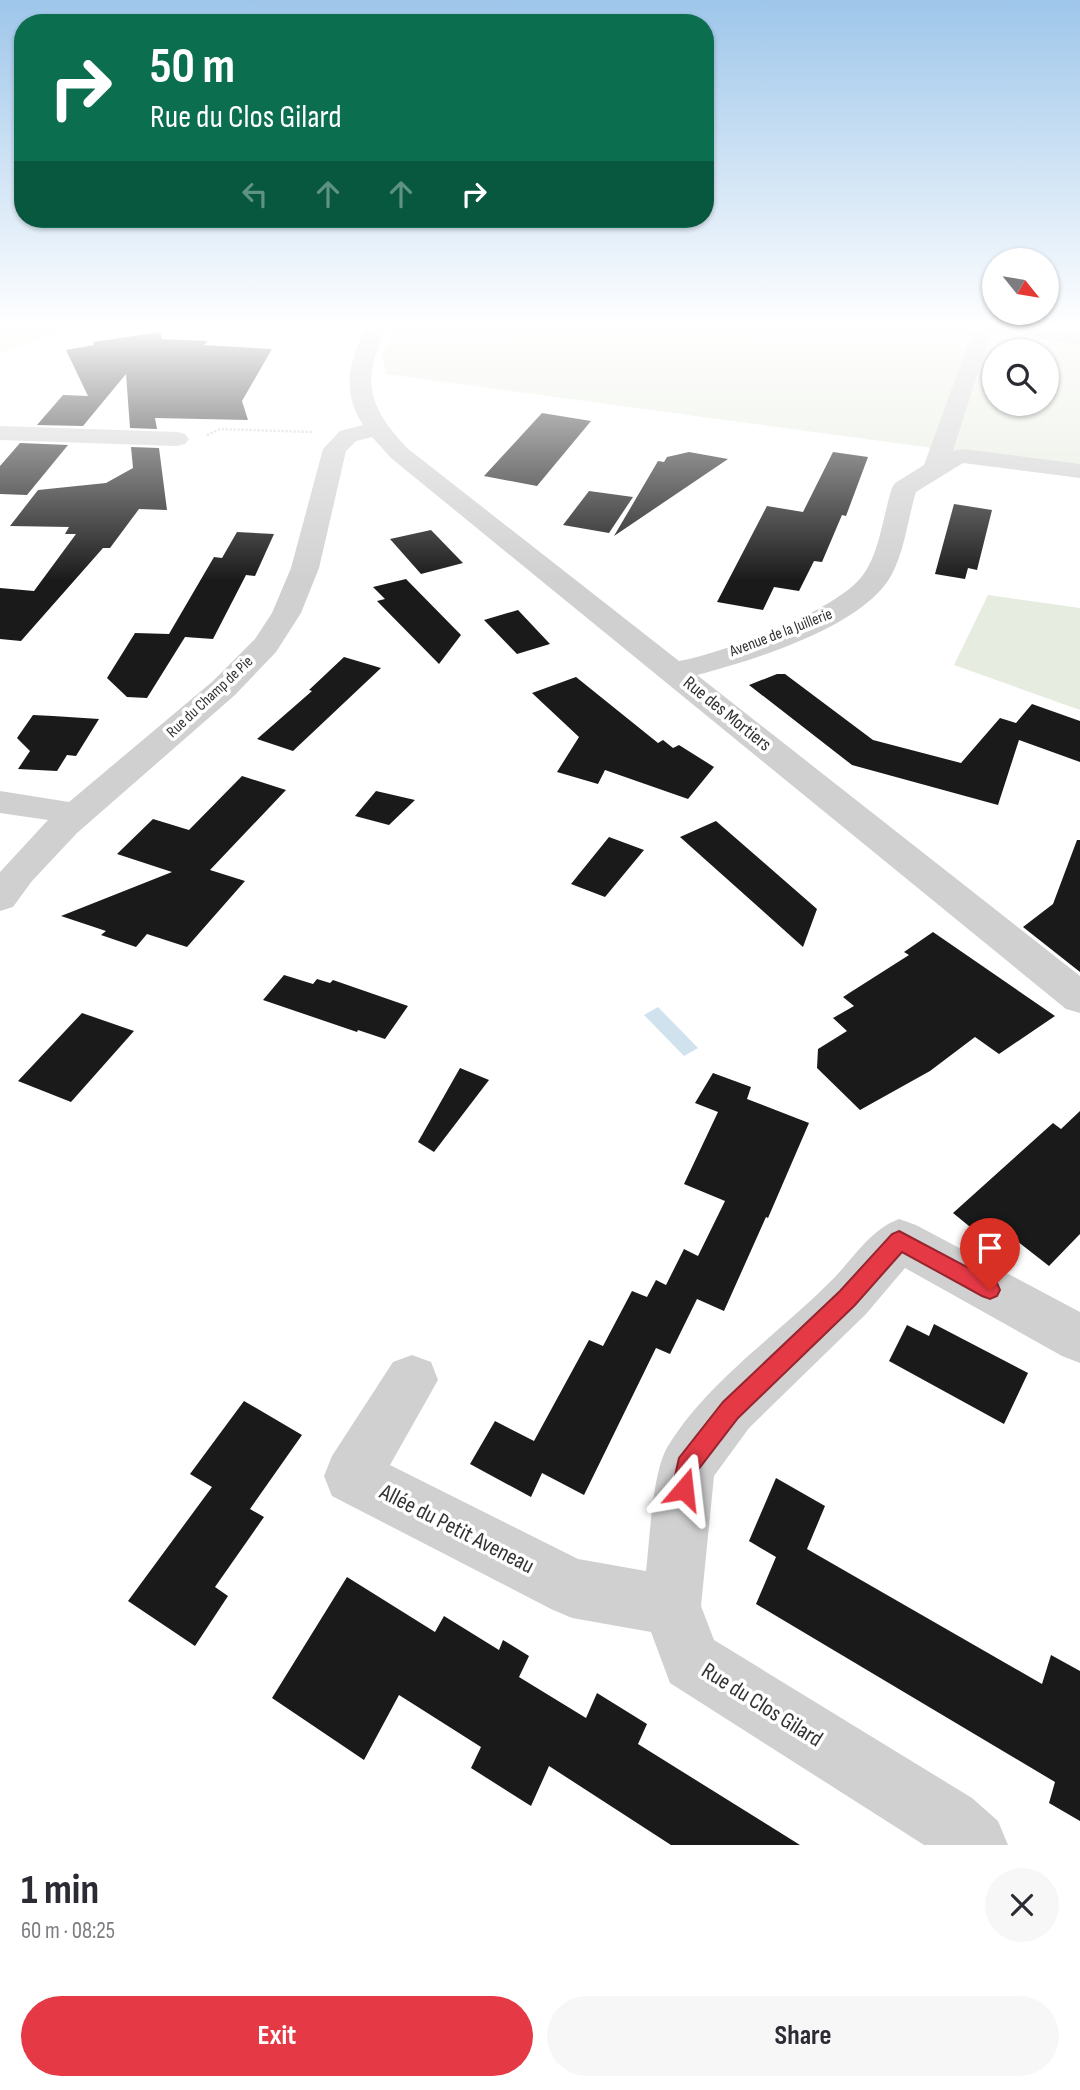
<!DOCTYPE html>
<meta charset="utf-8">
<style>
body{margin:0;font-family:"Sofia Sans Condensed",sans-serif;background:#f7f7f7;color:#2b2b33;height:100vh;display:flex;flex-direction:column;font-size:26px;white-space:nowrap}
*{box-sizing:border-box;margin:0}
p{font-size:23px;color:#7c7c81}
.icon{flex:none;width:38px;height:38px;fill:none;stroke:currentColor;stroke-width:2;stroke-linecap:round;stroke-linejoin:round}
.map{position:relative;height:1845px;overflow:hidden}
.panel{display:flex;flex-direction:column;background:#fff;flex:1}
.panel>*{flex:none}
.hud{position:absolute;left:14px;top:14px;width:700px;height:214px;border-radius:28px;box-shadow:0 2px 5px #0004;background:#0b6e4f;color:#fff;overflow:hidden}
.needle{width:46px;rotate:120deg}
.buttons{position:absolute;left:982px;top:248px;display:grid;gap:14px}
.buttons a{display:grid;place-items:center;width:77px;height:77px;border-radius:50%;background:#fff;box-shadow:0 2px 5px #0004;font-size:35px}
.pin{position:absolute;display:grid;place-items:center;width:60px;height:60px;color:#fff;margin:-72px -30px;border-radius:50% 50% 50% 0;rotate:-45deg;box-shadow:0 0 7px #0007}
.pin .icon{rotate:45deg}
.me{position:absolute;width:77px;margin:-38px;rotate:17deg;stroke-linejoin:round;filter:drop-shadow(0 0 5px #0008)}
.turn{display:flex;align-items:center;gap:24px;height:147px;padding:0 21px;font-size:32px}
.turn .icon{width:91px;height:91px;stroke-width:2.5}
.turn b{display:block;font-size:49px;line-height:60px}
.lanes{display:flex;align-items:center;height:66px;padding:0 21px;background:#0003;justify-content:center;gap:35px;direction:ltr}
.lanes .off{opacity:.35}
.round{display:grid;place-items:center;flex:none;width:74px;height:74px;border-radius:37px;background:#f7f7f7}
.summary{display:flex;align-items:center;justify-content:space-between;height:119px;padding:0 21px}
h1{font-size:42px;font-weight:700;line-height:52px}
.cta{display:flex;gap:14px;margin-top:auto;padding:14px 21px}
.cta a{flex:1;height:80px;border-radius:42px;background:#e63946;color:#fff;font-size:28px;font-weight:700;line-height:80px;text-align:center}
.cta a+a{background:#f7f7f7;color:#2b2b33}
.map>svg:first-child{display:block}
.green{fill:#e6ecdf;fill-rule:evenodd}
.water{fill:#cfe2ee}
.building{fill:#1a1a1a}
.lines{fill:none;stroke-linecap:round;stroke-linejoin:round}
.path{stroke:#cdcdcd;stroke-width:2.5;stroke-dasharray:2 2;stroke-linecap:butt}
.minor{fill:#d0d0d0;fill-rule:evenodd}
.route{fill:#e63946;stroke:#96252e;stroke-width:2}
.labels{text-anchor:middle;dominant-baseline:central;stroke-width:7;stroke-linejoin:round;paint-order:stroke}
.far-street-label{font-size:16px;fill:#333;stroke:#fff}
.street-label{font-size:19px;fill:#333;stroke:#fff}
.near-street-label{font-size:23px;fill:#333;stroke:#fff}
</style>
<div class="map">
<svg width="1080" height="1845" viewBox="0 0 1080 1845">
<rect width="100%" height="100%" fill="#fff"/>
<g class="green">
<polygon points="7,323 91,323 0,352 0,325"/>
<path d="M397,323H1080V468L386,374L382,356ZM994,352H1046V404H994Z"/>
<polygon points="988,595 1080,608 1080,710 954,665"/>
</g>
<polygon class="water" points="658,1007 698,1048 684,1056 644,1015"/>
<g class="building">
<polygon points="160,332 162,339 208,341 204,345 272,349 242,401 248,420 155,418 157,429 130,428 126,374 83,426 37,425 63,395 88,396 66,350 94,345 93,342"/>
<polygon points="542,413 591,421 537,486 484,476"/>
<polygon points="20,443 68,445 27,495 0,494 0,466"/>
<polygon points="131,447 159,448 167,510 139,509 110,548 103,548 21,641 0,639 0,588 34,591 76,534 65,534 69,527 10,526 38,490 106,483 133,468"/>
<polygon points="689,452 728,459 614,536 658,461 664,462 667,457"/>
<polygon points="833,452 868,457 846,516 842,515 822,562 814,561 799,591 774,587 763,610 717,602 767,506 803,512"/>
<polygon points="589,491 633,497 609,533 563,525"/>
<polygon points="954,504 992,510 977,570 968,568 965,579 935,574"/>
<polygon points="431,530 463,563 421,574 390,539"/>
<polygon points="237,532 274,534 255,576 246,575 213,639 185,637 147,698 127,697 107,678 135,633 169,634 214,557 222,558"/>
<polygon points="406,579 461,635 439,664 377,601 385,599 373,587"/>
<polygon points="518,610 550,644 517,654 484,620"/>
<polygon points="344,657 381,668 293,751 257,739 312,691 309,690"/>
<polygon points="777,674 785,674 873,740 961,763 1000,718 1016,723 1032,704 1080,721 1080,762 1019,740 998,805 852,765 749,685"/>
<polygon points="576,677 658,743 663,740 673,748 679,745 714,767 688,799 605,770 598,784 557,772 579,737 532,693"/>
<polygon points="33,715 53,716 99,719 76,756 67,755 57,771 18,769 30,751 17,738"/>
<polygon points="242,776 286,790 210,870 245,881 187,947 147,934 136,947 101,935 106,931 61,916 172,872 117,854 153,819 189,830"/>
<polygon points="376,791 415,800 389,825 355,816"/>
<polygon points="716,821 817,909 803,947 680,837"/>
<polygon points="609,837 644,850 605,897 571,884"/>
<polygon points="1077,840 1080,840 1080,972 1023,927 1053,904"/>
<polygon points="933,932 1055,1016 999,1054 975,1037 930,1071 860,1110 817,1068 818,1049 847,1031 833,1018 854,1006 843,997 909,955 904,952"/>
<polygon points="284,975 313,984 317,979 330,983 333,980 408,1006 385,1039 358,1030 357,1032 263,1000"/>
<polygon points="82,1013 134,1031 71,1102 18,1081"/>
<polygon points="460,1068 489,1080 434,1152 418,1142"/>
<polygon points="713,1073 751,1087 747,1099 809,1123 768,1218 766,1217 724,1311 697,1299 670,1354 656,1348 584,1495 542,1473 531,1497 470,1464 495,1421 534,1441 589,1340 603,1346 632,1291 647,1297 656,1280 666,1285 684,1249 698,1256 725,1201 684,1184 718,1112 695,1103"/>
<polygon points="1080,1111 1080,1234 1049,1266 1004,1231 991,1244 953,1213 1053,1123 1061,1129"/>
<polygon points="934,1324 1028,1373 1004,1424 889,1361 907,1325 929,1336"/>
<polygon points="244,1401 302,1435 250,1509 264,1517 215,1587 228,1596 195,1646 128,1601 212,1487 190,1474"/>
<polygon points="776,1478 825,1506 807,1549 1042,1684 1051,1655 1080,1671 1080,1821 1049,1803 1055,1782 756,1604 776,1557 749,1541"/>
<polygon points="347,1577 435,1632 444,1616 499,1650 503,1640 529,1656 519,1677 586,1718 597,1693 647,1724 638,1744 800,1845 671,1845 549,1766 531,1806 471,1768 481,1747 399,1695 364,1760 272,1698"/>
</g>
<g class="lines">
<g class="path">
<polyline points="0,332 26,323"/>
<polyline points="207,435 220,429 312,432"/>
</g>
<g class="minor">
<path d="M368,323H388C362,379 365,403 407,448L679,661C723,653 837,611 863,575C880,552 883,515 892,488L895,483L924,465L975,325L1014,323L1080,333V345L1002,333L990,334L953,451L963,449L1080,464V478L963,463L916,492C908,518 905,549 892,574C864,627 753,660 697,675L1080,976V1013L1066,1009L391,458L372,437L356,441L346,451L319,568L301,613L276,652L235,695L77,833L32,881L13,907L0,911V872L48,820L0,813V791L69,802L213,681L255,639L272,613L291,568L323,449L340,431L363,425C340,389 350,358 368,323Z"/>
<polygon points="0,426 177,432 185,434 189,439 185,444 177,446 0,440"/>
<path d="M899,1219L916,1225L1080,1312V1363L1062,1356L905,1268L866,1314L749,1428L714,1476L701,1606L714,1640L972,1798L998,1821L1008,1845H924L670,1683L651,1632L572,1618L551,1609L332,1496L324,1476L332,1456L393,1362L412,1355L431,1362L438,1380L390,1465L578,1559L646,1571C650,1539 652,1472 668,1446C708,1381 776,1336 829,1283C852,1261 869,1230 899,1219Z"/>
</g>
</g>
<linearGradient id="sky" x2="0" y2="1"><stop stop-color="#9ec6ea"/><stop offset="0.56" stop-color="#fff"/><stop offset="1" stop-color="#fff" stop-opacity="0"/></linearGradient>
<rect width="1080" height="581" fill="url(#sky)"/>
<polygon class="route" points="899,1231 997,1283 1000,1290 997,1296 990,1299 982,1296 902,1252 855,1305 738,1418 698,1470 692,1497 684,1501 676,1497 672,1489 679,1458 723,1402 840,1291 892,1234"/>
<g class="labels">
<g class="far-street-label">
<text transform="translate(781 633) rotate(-21)">Avenue de la Juillerie</text>
<text transform="translate(210 697) rotate(-43)">Rue du Champ de Pie</text>
</g>
<g class="street-label">
<text transform="translate(727 714) rotate(39)">Rue des Mortiers</text>
</g>
<g class="near-street-label">
<text transform="translate(457 1529) rotate(27)">Allée du Petit Aveneau</text>
<text transform="translate(762 1705) rotate(32)">Rue du Clos Gilard</text>
</g>
</g>
</svg>
<div class="buttons">
<a><svg class="needle" viewBox="-14 -14 28 28"><path d="M0-13l5 13h-10z" fill="#e53935"/><path d="M0 13l5-13h-10z" fill="#7c7c81"/></svg></a>
<a><svg class="icon" aria-label="search" viewBox="0 0 24 24"><circle cx="10" cy="10" r="6"/><path d="M15 15l6 6"/></svg></a>
</div>
<div class="pin" style="left:990px;top:1290px;background:#d93025"><svg class="icon" aria-label="arrive" viewBox="0 0 24 24"><path d="M6 21V4h12l-3 4 3 4H6"/></svg></div>
<svg class="me" style="left:684px;top:1489px" viewBox="-20 -20 40 40"><path d="M0-17L14 15 0 8-14 15z" fill="#e63946" stroke="#fff" stroke-width="4"/></svg>
<div class="hud">
<div class="turn"><svg class="icon" aria-label="right" viewBox="0 0 24 24"><path d="M7 20v-9h11M14 6l5 5-5 5"/></svg><div><b>50 m</b>Rue du Clos Gilard</div></div>
<div class="lanes"><svg class="icon off" aria-label="left" viewBox="0 0 24 24"><path d="M17 20v-9H6M10 6l-5 5 5 5"/></svg><svg class="icon off" aria-label="ahead" viewBox="0 0 24 24"><path d="M12 20V5M6 11l6-6 6 6"/></svg><svg class="icon off" aria-label="ahead" viewBox="0 0 24 24"><path d="M12 20V5M6 11l6-6 6 6"/></svg><svg class="icon" aria-label="right" viewBox="0 0 24 24"><path d="M7 20v-9h11M14 6l5 5-5 5"/></svg></div>
</div>
</div>
<section class="panel">
<div class="summary"><div><h1>1 min</h1><p>60 m · 08:25</p></div><a class="round"><svg class="icon" aria-label="close" viewBox="0 0 24 24"><path d="M6 6l12 12M18 6L6 18"/></svg></a></div>
<div class="cta"><a>Exit</a><a>Share</a></div>
</section>
